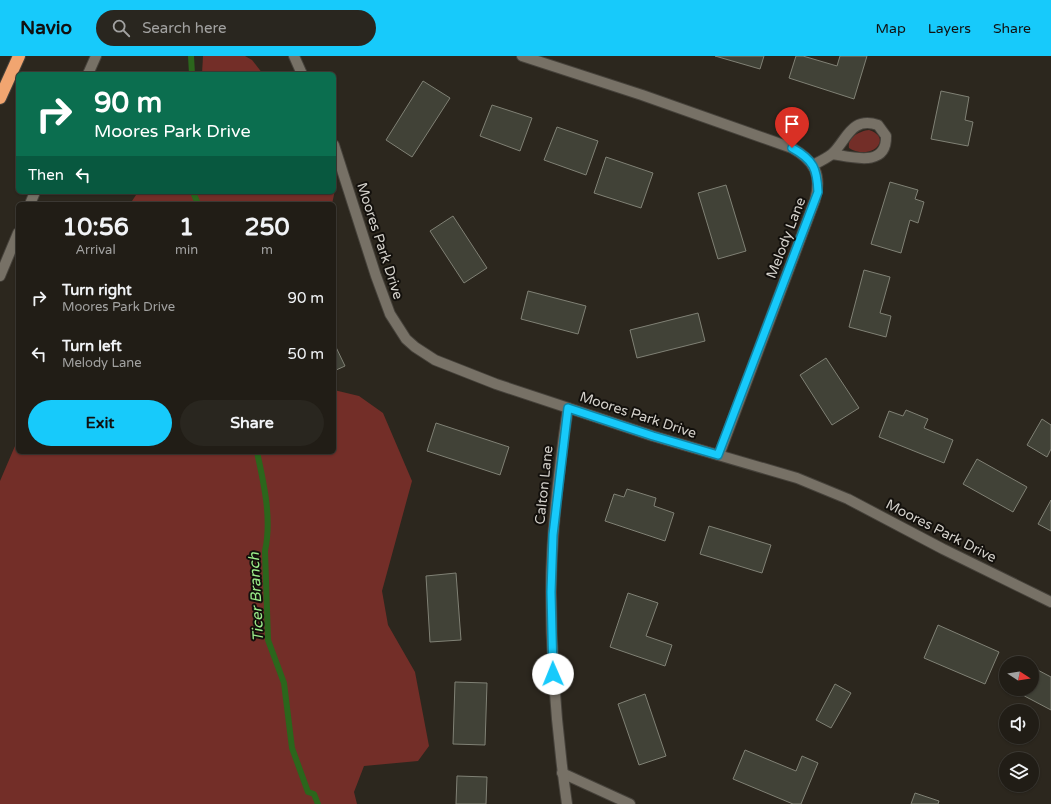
<!DOCTYPE html>
<style>
body{margin:0;font-family:"Varela Round",sans-serif;background:#29261f;color:#f1f3f6;height:100vh;display:flex;flex-direction:column;font-size:15px;white-space:nowrap}
*{box-sizing:border-box;margin:0}
p{font-size:13px;color:#a2a2a1}
.icon{flex:none;width:22px;height:22px;fill:none;stroke:currentColor;stroke-width:2;stroke-linecap:round;stroke-linejoin:round}
.map{position:relative;flex:1;overflow:hidden}
.details{position:absolute;left:16px;top:146px;width:320px;height:252px;display:flex;flex-direction:column;background:#211d16;border-radius:6px;box-shadow:0 1px 3px #0004,0 0 0 1px #3e3b35}
.details>*{flex:none}
.hud{position:absolute;left:16px;top:16px;width:320px;height:122px;border-radius:6px;box-shadow:0 1px 3px #0004,0 0 0 1px #3e3b35;background:#0b6e4f;color:#fff;overflow:hidden}
.needle{width:26px;rotate:102deg}
.controls{position:absolute;left:999px;top:600px;display:grid;gap:8px}
.controls a{display:grid;place-items:center;width:40px;height:40px;border-radius:50%;background:#211d16;box-shadow:0 1px 3px #0004,0 0 0 1px #3e3b35;font-size:20px}
.pin{position:absolute;display:grid;place-items:center;width:34px;height:34px;color:#fff;margin:-41px -17px;border-radius:50% 50% 50% 0;rotate:-45deg;box-shadow:0 0 4px #0007}
.pin .icon{rotate:45deg}
.me{position:absolute;width:44px;margin:-22px;rotate:359deg;stroke-linejoin:round;filter:drop-shadow(0 0 3px #0008)}
.turn{display:flex;align-items:center;gap:14px;height:84px;padding:0 12px;font-size:18px}
.turn .icon{width:52px;height:52px;stroke-width:2.5}
.turn b{display:block;font-size:28px;line-height:34px}
.then{display:flex;align-items:center;height:38px;padding:0 12px;background:#0003;gap:8px;font-size:15px}
.eta{display:flex;justify-content:space-evenly;align-items:center;height:68px;text-align:center}
.eta b{font-size:24px;font-weight:700;line-height:28px}
.action{display:flex;gap:8px;margin-top:auto;padding:8px 12px}
.action a{flex:1;height:46px;border-radius:24px;background:#17cafb;color:#111;font-size:16px;font-weight:700;line-height:46px;text-align:center}
.action a+a{background:#29261f;color:#f1f3f6}
ul{padding:0;list-style:none}
li{display:flex;align-items:center;gap:12px;height:56px;padding:0 12px}
li div{flex:1}
li b{display:block;font-size:15px}
li em{font-style:normal}
header{display:flex;align-items:center;gap:24px;box-sizing:border-box;height:56px;padding:0 20px;background:#17cafb;color:#111}
header strong{font-size:19px}
nav{display:flex;gap:22px;margin-inline-start:auto;font-size:14px}
.search{width:280px;height:36px;background:#29261f;display:flex;align-items:center;gap:10px;box-sizing:border-box;padding:0 14px;border-radius:22px;color:#a2a2a1;font-size:15px}
.map>svg:first-child{display:block}
.green{fill:#732e28}
.lines{fill:none;stroke-linecap:round;stroke-linejoin:round}
.stream{stroke:#2b661c;stroke-width:6}
.building{fill:#414237;stroke:#808175}
.minor-casing{stroke:#46423b;stroke-width:12}
.highway-casing{stroke:#46423b;stroke-width:14}
.minor{stroke:#777166;stroke-width:10}
.highway{stroke:#f1a570;stroke-width:12}
.route-casing{stroke:#0f83a3;stroke-width:10}
.route{stroke:#17cafb;stroke-width:7}
.labels{text-anchor:middle;dominant-baseline:central;stroke-width:4;stroke-linejoin:round;paint-order:stroke}
.street-label{font-size:14px;fill:#d4d1cb;stroke:#13100c}
.water-label{font-size:15px;font-style:italic;fill:#9ced8a;stroke:#13100c}
</style>
<header>
<strong>Navio</strong>
<div class="search"><svg class="icon" aria-label="search" viewBox="0 0 24 24"><circle cx="10" cy="10" r="6"/><path d="M15 15l6 6"/></svg>Search here</div>
<nav><a>Map</a><a>Layers</a><a>Share</a></nav>
</header>
<div class="map">
<svg width="1051" height="748" viewBox="0 0 1051 748">
<rect width="100%" height="100%" fill="#2c271e"/>
<g class="green">
<polygon points="203,0 245,0 252,4 263,18 202,18"/>
<path d="M869,74C894,82 871,106 849,92C847,81 860,75 869,74Z"/>
<polygon points="334,130 335,134 332,148 130,148 138,136 334,136"/>
<polygon points="334,334 359,340 383,357 412,425 382,535 388,569 415,616 429,690 418,705 364,710 354,736 357,748 0,748 0,425 18,383 18,396 334,396"/>
</g>
<g class="lines">
<g class="stream">
<polyline points="191,0 192,18"/>
<polyline points="193,136 198,148"/>
<path d="M257,396C264,428 272,463 265,495L268,584L284,627L292,692L308,736L314,738L318,748"/>
</g>
</g>
<g class="building">
<polygon points="715,0 764,0 760,13"/>
<polygon points="796,0 803,0 837,10 840,0 867,0 854,43 789,22"/>
<polygon points="423,25 450,42 412,101 386,84"/>
<polygon points="941,35 969,41 965,64 973,66 968,90 931,83"/>
<polygon points="492,49 532,62 520,95 480,80"/>
<polygon points="557,71 598,85 586,119 544,104"/>
<polygon points="606,101 653,117 641,152 594,137"/>
<polygon points="890,126 918,134 915,143 924,146 918,167 910,164 901,197 871,188"/>
<polygon points="726,129 746,195 718,203 698,137"/>
<polygon points="453,160 487,212 464,227 430,175"/>
<polygon points="864,214 890,221 880,257 891,260 886,281 849,271"/>
<polygon points="528,235 586,250 578,278 521,263"/>
<polygon points="698,257 705,285 637,302 630,274"/>
<polygon points="334,287 345,310 334,315"/>
<polygon points="826,302 859,352 832,369 800,319"/>
<polygon points="906,354 928,363 924,372 953,384 944,407 879,381 889,355 903,360"/>
<polygon points="1042,363 1051,369 1051,393 1047,401 1027,389"/>
<polygon points="436,367 509,391 500,419 427,395"/>
<polygon points="977,403 1027,431 1013,456 963,428"/>
<polygon points="627,433 656,442 654,450 674,457 665,485 605,465 614,438 624,441"/>
<polygon points="1051,444 1051,475 1038,468"/>
<polygon points="709,470 771,489 762,517 700,498"/>
<polygon points="456,517 461,584 430,586 426,520"/>
<polygon points="628,537 658,547 646,580 672,589 665,610 610,591"/>
<polygon points="938,569 999,596 985,628 924,602"/>
<polygon points="1032,611 1051,621 1051,654 1015,635 1016,633 1032,633"/>
<polygon points="455,626 487,627 485,689 453,688"/>
<polygon points="835,628 851,637 831,672 816,664"/>
<polygon points="645,638 666,700 639,709 618,648"/>
<polygon points="745,694 796,715 802,700 818,707 801,748 793,748 733,723"/>
<polygon points="457,720 487,721 486,748 456,748"/>
<polygon points="915,737 939,745 938,748 911,748"/>
</g>
<g class="lines">
<g class="minor-casing">
<g id="minor">
<polyline points="294,0 302,18"/>
<path d="M522,0L642,39L792,92C815,105 822,119 815,144L719,399"/>
<polyline points="88,18 96,0"/>
<polyline points="334,89 376,220 390,258 406,283 415,291 435,304 496,328 653,380 797,422 848,443 943,493 1051,546"/>
<path d="M813,109C819,106 827,102 832,98C847,84 851,60 878,69L886,80C887,112 852,101 832,98"/>
<polyline points="30,148 35,136"/>
<polyline points="0,220 18,177"/>
<polyline points="562,717 630,748"/>
<path d="M567,748C557,678 551,607 551,536C551,475 559,412 568,352"/>
</g>
</g>
<g class="highway-casing">
<polyline id="highway" points="0,42 19,0"/>
</g>
<use href="#minor" class="minor"/>
<use href="#highway" class="highway"/>
</g>
<g class="lines">
<g class="route-casing">
<path id="route" d="M553,618L551,536L553,479L568,352L653,380L718,399L818,136C817,113 814,104 792,92"/>
</g>
<use href="#route" class="route"/>
</g>
<g class="labels">
<g class="street-label">
<text transform="translate(786 182) rotate(-69)">Melody Lane</text>
<text transform="translate(380 185) rotate(72)">Moores Park Drive</text>
<text transform="translate(638 359) rotate(18)">Moores Park Drive</text>
<text transform="translate(544 429) rotate(-84)">Calton Lane</text>
<text transform="translate(941 475) rotate(27)">Moores Park Drive</text>
</g>
<g class="water-label">
<text transform="translate(256 541) rotate(-93)">Ticer Branch</text>
</g>
</g>
</svg>
<div class="controls">
<a><svg class="needle" viewBox="-14 -14 28 28"><path d="M0-13l5 13h-10z" fill="#e53935"/><path d="M0 13l5-13h-10z" fill="#a2a2a1"/></svg></a>
<a><svg class="icon" aria-label="sound" viewBox="0 0 24 24"><path d="M4 9h4l5-4v14l-5-4H4zM17 9q2 3 0 6"/></svg></a>
<a><svg class="icon" aria-label="layers" viewBox="0 0 24 24"><path d="M12 4l9 5-9 5-9-5zM3 14l9 5 9-5"/></svg></a>
</div>
<div class="pin" style="left:792px;top:92px;background:#d93025"><svg class="icon" aria-label="arrive" viewBox="0 0 24 24"><path d="M6 21V4h12l-3 4 3 4H6"/></svg></div>
<svg class="me" style="left:553px;top:618px" viewBox="-20 -20 40 40"><circle r="19" fill="#fff"/><path d="M0-13L10 11 0 6-10 11z" fill="#17cafb"/></svg>
<div class="hud">
<div class="turn"><svg class="icon" aria-label="right" viewBox="0 0 24 24"><path d="M7 20v-9h11M14 6l5 5-5 5"/></svg><div><b>90 m</b>Moores Park Drive</div></div>
<div class="then">Then<svg class="icon" aria-label="left" viewBox="0 0 24 24"><path d="M17 20v-9H6M10 6l-5 5 5 5"/></svg></div>
</div>
<section class="details">
<div class="eta">
<div><b>10:56</b><p>Arrival</p></div>
<div><b>1</b><p>min</p></div>
<div><b>250</b><p>m</p></div>
</div>
<ul>
<li><svg class="icon" aria-label="right" viewBox="0 0 24 24"><path d="M7 20v-9h11M14 6l5 5-5 5"/></svg><div><b>Turn right</b><p>Moores Park Drive</p></div><em>90 m</em></li>
<li><svg class="icon" aria-label="left" viewBox="0 0 24 24"><path d="M17 20v-9H6M10 6l-5 5 5 5"/></svg><div><b>Turn left</b><p>Melody Lane</p></div><em>50 m</em></li>
</ul>
<div class="action"><a>Exit</a><a>Share</a></div>
</section>
</div>
